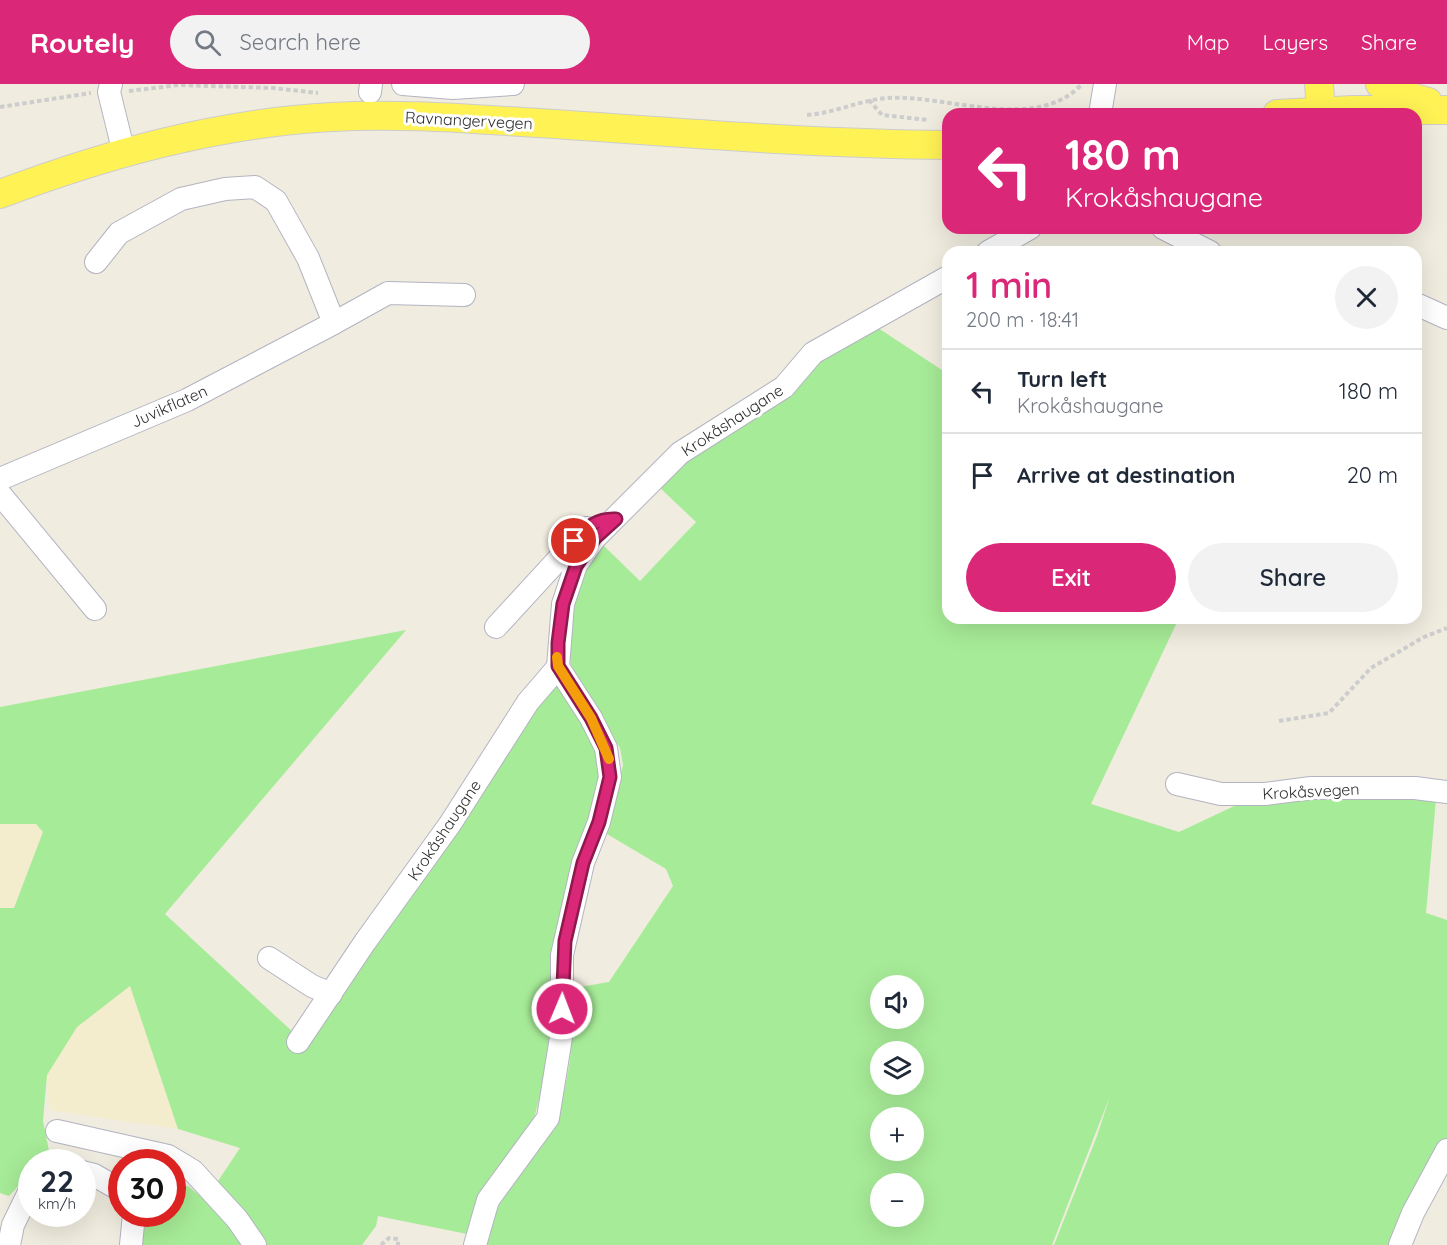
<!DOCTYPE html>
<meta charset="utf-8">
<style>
body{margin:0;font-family:Quicksand,sans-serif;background:#f2f2f3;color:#1f2937;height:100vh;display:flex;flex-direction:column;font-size:22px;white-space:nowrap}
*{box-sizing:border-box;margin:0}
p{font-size:20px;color:#747a83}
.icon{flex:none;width:33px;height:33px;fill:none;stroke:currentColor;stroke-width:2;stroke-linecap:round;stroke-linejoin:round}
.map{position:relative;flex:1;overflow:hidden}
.side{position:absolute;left:942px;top:162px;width:480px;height:378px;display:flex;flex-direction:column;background:#fff;border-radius:18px;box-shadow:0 6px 24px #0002}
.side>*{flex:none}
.banner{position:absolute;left:942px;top:24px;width:480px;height:126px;border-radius:18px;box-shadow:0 6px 24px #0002;background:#db2777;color:#fff;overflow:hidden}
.controls{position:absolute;left:870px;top:891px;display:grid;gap:12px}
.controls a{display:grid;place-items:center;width:54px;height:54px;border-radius:50%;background:#fff;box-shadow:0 6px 24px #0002;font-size:30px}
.speed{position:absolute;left:18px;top:1065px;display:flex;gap:12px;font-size:30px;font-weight:700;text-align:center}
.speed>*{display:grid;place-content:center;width:78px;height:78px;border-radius:50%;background:#fff;box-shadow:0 6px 24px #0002;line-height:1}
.speed small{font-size:15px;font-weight:400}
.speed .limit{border:9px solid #d22;background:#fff;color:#111}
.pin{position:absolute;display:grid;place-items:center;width:51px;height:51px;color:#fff;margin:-26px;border:3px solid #fff;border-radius:50%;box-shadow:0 2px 6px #0007}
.me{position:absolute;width:66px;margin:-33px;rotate:1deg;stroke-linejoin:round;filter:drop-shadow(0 0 4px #0008)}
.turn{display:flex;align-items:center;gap:21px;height:126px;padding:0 24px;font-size:27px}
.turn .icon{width:78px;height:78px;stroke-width:2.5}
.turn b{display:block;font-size:42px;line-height:51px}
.round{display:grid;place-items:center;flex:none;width:63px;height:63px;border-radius:32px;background:#f2f2f3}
.head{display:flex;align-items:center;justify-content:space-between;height:102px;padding:0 24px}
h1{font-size:36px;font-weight:600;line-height:45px;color:#db2777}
.button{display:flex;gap:12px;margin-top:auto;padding:12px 24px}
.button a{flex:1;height:69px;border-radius:36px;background:#db2777;color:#fff;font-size:24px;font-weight:600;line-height:69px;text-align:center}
.button a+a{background:#f2f2f3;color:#1f2937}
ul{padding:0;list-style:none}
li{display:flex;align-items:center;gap:18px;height:84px;padding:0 24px;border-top:2px solid #e0e1e3}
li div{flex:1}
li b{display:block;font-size:22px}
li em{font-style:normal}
header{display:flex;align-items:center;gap:36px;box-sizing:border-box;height:84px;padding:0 30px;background:#db2777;color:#fff}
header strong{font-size:28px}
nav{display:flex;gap:33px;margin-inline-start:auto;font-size:21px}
.search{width:420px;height:54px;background:#f2f2f3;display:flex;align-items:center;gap:15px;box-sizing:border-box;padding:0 21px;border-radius:33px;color:#747a83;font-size:22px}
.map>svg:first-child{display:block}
.education{fill:#f3edce}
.green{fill:#a6eb97;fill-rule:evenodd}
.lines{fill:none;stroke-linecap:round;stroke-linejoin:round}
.minor-casing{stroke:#b3b4c2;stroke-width:24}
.major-casing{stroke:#cdcdcd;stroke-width:30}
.path{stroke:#cdcdcd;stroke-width:4;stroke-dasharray:4.5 3;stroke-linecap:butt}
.minor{stroke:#fff;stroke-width:22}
.major{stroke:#fff255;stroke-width:28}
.route-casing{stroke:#8e194d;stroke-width:15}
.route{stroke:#db2777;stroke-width:10}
.slow{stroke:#f59e0b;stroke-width:10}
.labels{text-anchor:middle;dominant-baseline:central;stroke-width:6;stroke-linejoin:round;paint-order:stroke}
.street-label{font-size:16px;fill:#2e2e2e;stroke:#fff}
</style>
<header>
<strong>Routely</strong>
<div class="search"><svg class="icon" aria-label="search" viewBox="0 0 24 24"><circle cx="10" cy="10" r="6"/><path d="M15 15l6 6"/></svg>Search here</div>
<nav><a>Map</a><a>Layers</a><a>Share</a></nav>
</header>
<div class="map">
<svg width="1447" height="1161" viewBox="0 0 1447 1161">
<rect width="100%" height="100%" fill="#f0ecdf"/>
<g class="education">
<polygon points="0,740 36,740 43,748 14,824 0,824"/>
<polygon points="130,902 178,1045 49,1026 47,991 77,943"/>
</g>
<g class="green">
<path d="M872,240L948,290V534H1179L1091,720L1179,748L1262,709L1436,715L1426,829L1447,836V1058L1398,1161H1054L1097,1052L1110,1012L1052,1161H484L506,1103L557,1027L565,1004L570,976L574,904L609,898L673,802L666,785L607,750L623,681L620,664L571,581L564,542L576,498L603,461L640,497L696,438L658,402L704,356L815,274ZM880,902H914V934H880ZM880,968H914V1000H880ZM880,1034H914V1066H880ZM880,1100H914V1132H880Z"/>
<polygon points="406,546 165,830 308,962 554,594 605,677 559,933 534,1035 490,1093 472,1151 378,1132 376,1142 362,1161 262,1161 216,1100 240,1064 178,1045 130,902 77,943 47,991 43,1037 49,1067 39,1078 32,1078 31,1088 9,1112 0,1109 0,824 14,824 43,748 36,740 0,740 0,623"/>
<polygon points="188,1102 212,1122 244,1161 136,1161 140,1130 172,1130 173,1103"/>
</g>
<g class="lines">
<g class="minor-casing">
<g id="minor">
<polyline points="111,0 109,8 124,69"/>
<polyline points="403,0 453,4 513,0"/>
<polyline points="370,8 371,0"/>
<polyline points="1100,30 1105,0"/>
<polyline points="1163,144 1210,168"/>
<polyline points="988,168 1030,144"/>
<polyline points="1416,220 1447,234"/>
<polyline points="334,239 388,209 464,211"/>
<polyline points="0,395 187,316 334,239 308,174 276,117 255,103 225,105 181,115 119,149 96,178"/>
<polyline points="0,410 95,525"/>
<polyline points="496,543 587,444"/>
<polyline points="1177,700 1221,710 1265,710 1311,704 1415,704 1447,708"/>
<polyline points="269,874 312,902 331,910"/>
<polyline points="298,958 365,858 450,740 528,618 558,583"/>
<polyline points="57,1047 168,1072 193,1087 237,1135 255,1161"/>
<polyline points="82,1088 94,1091 122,1107"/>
<polyline points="9,1161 13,1141 32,1102"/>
<polyline points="131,1161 134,1130"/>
<polyline points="475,1161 488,1116 548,1034 562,947 562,871 583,779 599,738 610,693 606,664 591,634 558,583 563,520 576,481 595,454 680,369 784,303 813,269 948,193"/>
<polyline points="1400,1161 1413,1129 1447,1066"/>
</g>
</g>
<g class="major-casing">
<g id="major">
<polyline points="1319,0 1321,26 1324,30"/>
<polyline points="1380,0 1397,9 1428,18"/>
<polyline points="1277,30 1353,26 1447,26"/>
<path d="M0,110C107,70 217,39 332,33C401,29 470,35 539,39C675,48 811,60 948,61"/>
</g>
</g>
<g class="path">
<polyline points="129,7 179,1 273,4 318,9"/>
<polyline points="869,16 882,31 929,36"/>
<polyline points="0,23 91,9"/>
<path d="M807,31C835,29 860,16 888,14C947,10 1036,50 1082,0"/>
<polyline points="1279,637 1329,629 1371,584 1424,553 1447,544"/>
<polyline points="381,1161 389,1154 398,1155 398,1161"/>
</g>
<use href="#minor" class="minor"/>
<use href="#major" class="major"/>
</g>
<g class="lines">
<g class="route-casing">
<path id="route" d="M562,925L565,857L583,779L599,738L610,693L606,664L591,634L558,582V559L563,520L576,482L595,454L616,435C596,434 587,444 574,457"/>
</g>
<use href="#route" class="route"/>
<polyline class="slow" points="557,573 558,582 591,634 609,675"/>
</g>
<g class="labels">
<g class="street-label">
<text transform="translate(469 36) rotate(3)">Ravnangervegen</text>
<text transform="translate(169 322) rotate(-24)">Juvikflaten</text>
<text transform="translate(732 336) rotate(-33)">Krokåshaugane</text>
<text transform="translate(1311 707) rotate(-3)">Krokåsvegen</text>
<text transform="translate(444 746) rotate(-56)">Krokåshaugane</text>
</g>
</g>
</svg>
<div class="controls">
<a><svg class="icon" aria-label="sound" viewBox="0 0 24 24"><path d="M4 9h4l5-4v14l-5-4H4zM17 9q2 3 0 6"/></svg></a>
<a><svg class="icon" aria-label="layers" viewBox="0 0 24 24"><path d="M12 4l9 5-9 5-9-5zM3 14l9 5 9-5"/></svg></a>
<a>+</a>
<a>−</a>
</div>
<div class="speed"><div>22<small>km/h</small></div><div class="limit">30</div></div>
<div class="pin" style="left:574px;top:457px;background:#d93025"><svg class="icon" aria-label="arrive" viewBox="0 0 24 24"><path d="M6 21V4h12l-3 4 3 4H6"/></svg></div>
<svg class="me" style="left:562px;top:925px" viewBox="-20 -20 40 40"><circle r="17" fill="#db2777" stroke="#fff" stroke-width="3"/><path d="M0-11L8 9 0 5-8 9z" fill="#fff"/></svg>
<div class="banner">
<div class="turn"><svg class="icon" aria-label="left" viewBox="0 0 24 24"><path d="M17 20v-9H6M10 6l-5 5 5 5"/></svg><div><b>180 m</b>Krokåshaugane</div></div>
</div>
<section class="side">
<div class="head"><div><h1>1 min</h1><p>200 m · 18:41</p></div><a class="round"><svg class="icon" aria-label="close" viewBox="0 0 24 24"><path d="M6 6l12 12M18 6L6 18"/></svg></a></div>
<ul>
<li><svg class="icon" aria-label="left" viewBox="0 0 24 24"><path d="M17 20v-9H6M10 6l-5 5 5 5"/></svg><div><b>Turn left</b><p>Krokåshaugane</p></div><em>180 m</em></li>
<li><svg class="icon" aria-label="arrive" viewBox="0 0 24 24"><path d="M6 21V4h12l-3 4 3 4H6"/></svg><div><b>Arrive at destination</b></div><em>20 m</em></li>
</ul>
<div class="button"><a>Exit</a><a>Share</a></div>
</section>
</div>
